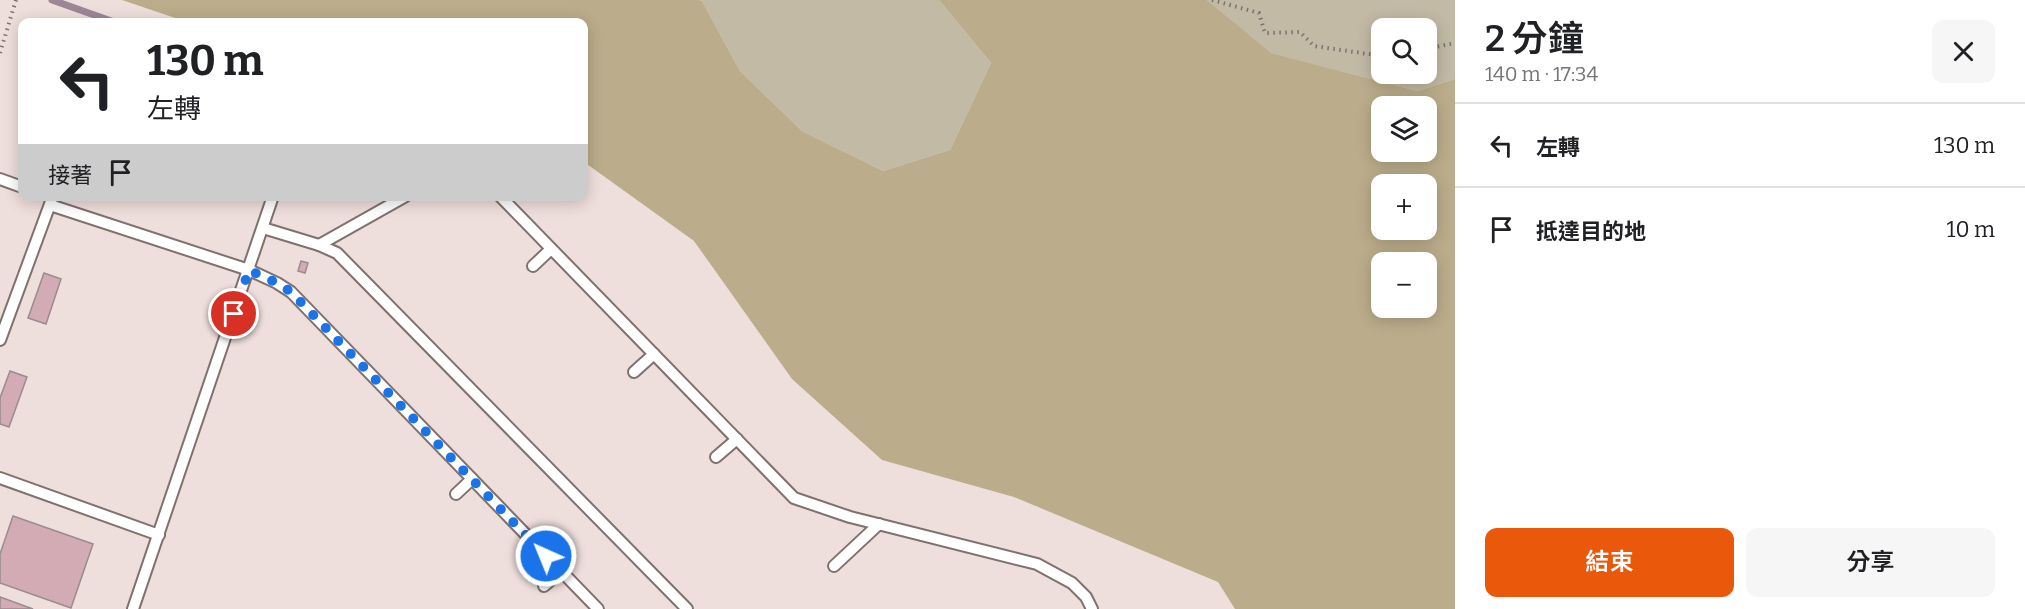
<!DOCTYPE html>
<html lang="zh-TW">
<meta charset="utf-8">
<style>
body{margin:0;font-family:Bitter,"Noto Sans TC",serif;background:#f6f6f6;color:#202124;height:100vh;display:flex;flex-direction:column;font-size:22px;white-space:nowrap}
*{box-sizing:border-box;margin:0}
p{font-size:20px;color:#757577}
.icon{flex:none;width:33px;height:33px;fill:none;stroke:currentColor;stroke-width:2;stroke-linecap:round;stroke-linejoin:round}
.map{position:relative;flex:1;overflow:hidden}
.panel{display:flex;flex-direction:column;background:#fff;width:570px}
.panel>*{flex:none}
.guide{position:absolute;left:18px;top:18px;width:570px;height:183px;border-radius:12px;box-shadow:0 3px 15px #0003;background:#fff;color:#202124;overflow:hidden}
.buttons{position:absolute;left:1371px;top:18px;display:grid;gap:12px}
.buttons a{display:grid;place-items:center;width:66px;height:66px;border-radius:12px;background:#fff;box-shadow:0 3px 15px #0003;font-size:30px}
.pin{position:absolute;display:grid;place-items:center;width:51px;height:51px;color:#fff;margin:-26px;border:3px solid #fff;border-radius:50%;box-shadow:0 2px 6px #0007}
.me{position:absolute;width:66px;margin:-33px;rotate:316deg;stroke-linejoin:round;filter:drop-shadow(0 0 4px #0008)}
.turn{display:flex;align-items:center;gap:21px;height:126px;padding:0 30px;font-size:27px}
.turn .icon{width:78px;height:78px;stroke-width:2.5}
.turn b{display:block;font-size:42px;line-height:51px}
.then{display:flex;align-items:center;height:57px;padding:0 30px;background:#0003;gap:12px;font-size:22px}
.round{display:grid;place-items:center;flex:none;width:63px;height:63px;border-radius:12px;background:#f6f6f6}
.overview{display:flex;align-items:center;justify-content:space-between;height:102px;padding:0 30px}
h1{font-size:36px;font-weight:600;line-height:45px}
.button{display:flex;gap:12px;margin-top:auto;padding:12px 30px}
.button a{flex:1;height:69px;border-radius:12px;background:#ea580c;color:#fff;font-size:24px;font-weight:600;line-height:69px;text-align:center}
.button a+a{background:#f6f6f6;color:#202124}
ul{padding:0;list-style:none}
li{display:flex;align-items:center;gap:18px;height:84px;padding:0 30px;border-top:2px solid #e0e0e0}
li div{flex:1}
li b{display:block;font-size:22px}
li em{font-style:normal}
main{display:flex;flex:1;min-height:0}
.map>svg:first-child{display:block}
.green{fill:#c2baa5;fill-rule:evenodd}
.forest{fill:#bbad8b;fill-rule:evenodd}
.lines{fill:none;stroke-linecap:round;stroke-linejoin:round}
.stream{stroke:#9d8696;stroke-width:7}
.building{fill:#d3abb5;stroke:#998b8e;stroke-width:1.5}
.service-casing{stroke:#7f716e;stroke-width:14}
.path{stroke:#7c726f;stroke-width:4;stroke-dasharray:1.5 4.5;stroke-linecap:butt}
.service{stroke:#fff;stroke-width:10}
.route{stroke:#1a73e8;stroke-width:10;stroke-dasharray:0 18}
</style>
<main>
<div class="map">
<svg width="1455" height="609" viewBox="0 0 1455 609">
<rect width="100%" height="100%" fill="#efdfdc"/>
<g class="green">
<polygon points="699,0 939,0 991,63 950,150 883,171 802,131 740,71 702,1"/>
<path d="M1207,0H1455V79L1417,91L1270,53ZM1382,28H1426V74H1382Z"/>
</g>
<path class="forest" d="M122,0H699L702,1L740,71L802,131L883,171L950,150L991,63L939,0H1207L1271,53L1417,91L1455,79V609H1235L1218,582L1014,497L882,460L792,379L694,241L584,162V22H187ZM1382,106H1426V152H1382ZM1382,184H1426V230H1382ZM1382,262H1426V308H1382Z"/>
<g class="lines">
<polyline class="stream" points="52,0 114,22"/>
</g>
<g class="building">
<polygon points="301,261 308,263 305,273 298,271"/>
<polygon points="44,273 61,279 46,324 28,318"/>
<polygon points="10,371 27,377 9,427 0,424 0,398"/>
<polygon points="13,516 93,544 71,608 0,583 0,554"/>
<polygon points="0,597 33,609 0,609"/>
</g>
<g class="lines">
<g class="service-casing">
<g id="service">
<polyline points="0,179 22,187"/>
<polyline points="500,196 794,498 850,517 1037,564 1072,583 1086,597 1092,609"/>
<polyline points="50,205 249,270 277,283 291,292 598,609"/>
<polyline points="263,228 319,245 337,253 687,609"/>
<polyline points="319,245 406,196"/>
<polyline points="533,266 551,249"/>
<polyline points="0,340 53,196"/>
<polyline points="634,372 654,354"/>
<polyline points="716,457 737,439"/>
<polyline points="0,478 159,535"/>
<polyline points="456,494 472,479"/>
<polyline points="834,566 879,524"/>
<polyline points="544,586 561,571"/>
<polyline points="133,609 273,196"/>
</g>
</g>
<g class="path">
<polyline points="1212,0 1259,13 1265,33 1300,32 1314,46 1382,56"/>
<polyline points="1426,49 1455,43"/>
<polyline points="0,53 16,0"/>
</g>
<use href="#service" class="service"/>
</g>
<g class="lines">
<polyline class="route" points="234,314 249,270 277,283 291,292 546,556"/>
</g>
</svg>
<div class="buttons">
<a><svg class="icon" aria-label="search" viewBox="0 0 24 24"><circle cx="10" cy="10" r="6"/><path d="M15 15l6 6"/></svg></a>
<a><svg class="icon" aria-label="layers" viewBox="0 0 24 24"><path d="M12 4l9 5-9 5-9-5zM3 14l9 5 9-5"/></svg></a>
<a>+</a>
<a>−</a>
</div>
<div class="pin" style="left:234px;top:314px;background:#d93025"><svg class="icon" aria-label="arrive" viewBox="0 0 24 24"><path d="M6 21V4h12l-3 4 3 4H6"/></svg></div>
<svg class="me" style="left:546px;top:556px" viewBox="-20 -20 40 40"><circle r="17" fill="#1a73e8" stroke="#fff" stroke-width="3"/><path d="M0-11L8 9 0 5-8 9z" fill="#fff"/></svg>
<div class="guide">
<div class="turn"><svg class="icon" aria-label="left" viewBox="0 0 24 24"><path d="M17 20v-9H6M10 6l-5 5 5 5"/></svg><div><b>130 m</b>左轉</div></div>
<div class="then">接著<svg class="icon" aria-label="arrive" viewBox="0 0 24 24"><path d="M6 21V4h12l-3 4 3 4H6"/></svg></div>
</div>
</div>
<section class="panel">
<div class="overview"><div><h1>2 分鐘</h1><p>140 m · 17:34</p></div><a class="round"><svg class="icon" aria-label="close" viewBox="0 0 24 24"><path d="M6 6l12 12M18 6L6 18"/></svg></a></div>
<ul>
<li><svg class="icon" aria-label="left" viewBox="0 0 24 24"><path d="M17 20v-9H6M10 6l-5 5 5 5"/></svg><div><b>左轉</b></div><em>130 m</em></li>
<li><svg class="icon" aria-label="arrive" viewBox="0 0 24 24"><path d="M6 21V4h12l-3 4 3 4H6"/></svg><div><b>抵達目的地</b></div><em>10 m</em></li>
</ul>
<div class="button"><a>結束</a><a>分享</a></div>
</section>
</main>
